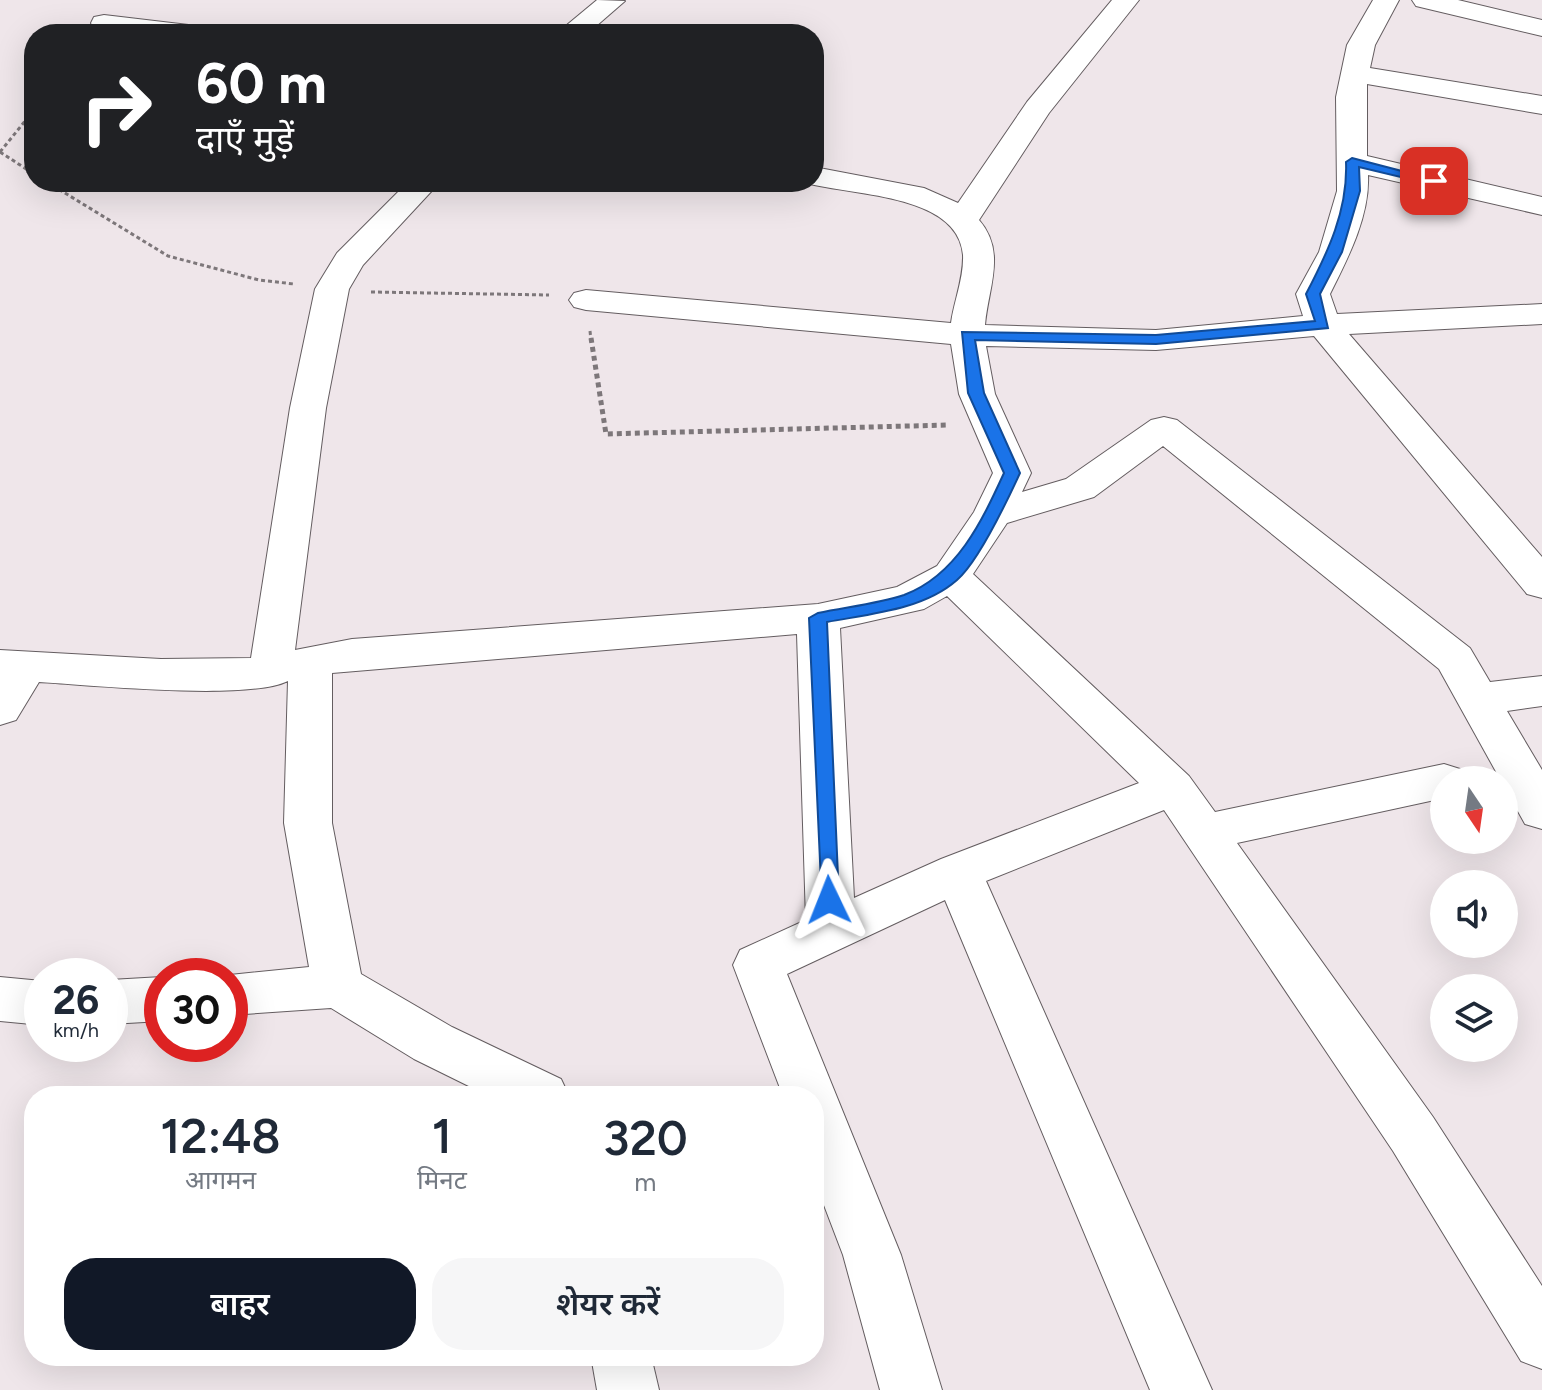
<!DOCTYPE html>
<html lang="hi">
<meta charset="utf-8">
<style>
body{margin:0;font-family:Figtree,"Noto Sans Devanagari",sans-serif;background:#f6f6f7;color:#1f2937;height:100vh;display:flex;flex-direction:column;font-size:30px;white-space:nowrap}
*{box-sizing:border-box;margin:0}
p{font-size:26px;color:#747a83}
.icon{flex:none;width:44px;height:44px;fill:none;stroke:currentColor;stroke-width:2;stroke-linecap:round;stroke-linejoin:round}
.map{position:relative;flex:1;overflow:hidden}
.side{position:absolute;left:24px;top:1086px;width:800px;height:280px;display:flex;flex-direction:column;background:#fff;border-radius:32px;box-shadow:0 8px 32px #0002}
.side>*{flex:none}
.top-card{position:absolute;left:24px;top:24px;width:800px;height:168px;border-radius:32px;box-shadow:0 8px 32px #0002;background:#202124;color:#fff;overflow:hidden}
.needle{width:52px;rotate:167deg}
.fabs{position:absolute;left:1430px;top:766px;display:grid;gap:16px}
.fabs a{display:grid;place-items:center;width:88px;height:88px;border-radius:50%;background:#fff;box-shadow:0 8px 32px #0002;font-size:40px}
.speed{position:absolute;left:24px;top:958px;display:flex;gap:16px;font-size:40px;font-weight:700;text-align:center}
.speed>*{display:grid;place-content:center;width:104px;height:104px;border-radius:50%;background:#fff;box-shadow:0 8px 32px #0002;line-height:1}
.speed small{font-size:20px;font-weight:400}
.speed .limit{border:12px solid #d22;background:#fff;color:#111}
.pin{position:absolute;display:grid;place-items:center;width:68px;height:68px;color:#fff;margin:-34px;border-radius:16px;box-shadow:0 4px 12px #0006}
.me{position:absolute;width:88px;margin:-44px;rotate:358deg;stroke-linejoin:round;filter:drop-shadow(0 0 6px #0008)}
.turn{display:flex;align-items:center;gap:28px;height:168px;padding:0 40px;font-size:36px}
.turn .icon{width:104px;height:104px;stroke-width:2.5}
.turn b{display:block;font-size:56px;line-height:68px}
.eta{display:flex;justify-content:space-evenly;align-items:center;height:136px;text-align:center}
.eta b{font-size:48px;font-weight:600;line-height:56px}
.cta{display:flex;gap:16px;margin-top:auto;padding:16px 40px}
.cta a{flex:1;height:92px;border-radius:32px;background:#111827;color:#fff;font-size:32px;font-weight:600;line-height:92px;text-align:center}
.cta a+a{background:#f6f6f7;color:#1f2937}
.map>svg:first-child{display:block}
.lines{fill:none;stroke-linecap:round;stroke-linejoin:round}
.minor-casing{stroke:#645d60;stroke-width:2}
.path-far1{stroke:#7d777a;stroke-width:3;stroke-dasharray:4 3;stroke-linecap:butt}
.path{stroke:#7d777a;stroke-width:5;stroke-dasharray:5 4;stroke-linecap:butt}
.minor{fill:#fff;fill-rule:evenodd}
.route{fill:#1a73e8;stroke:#114b97;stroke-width:2}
</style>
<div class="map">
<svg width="1542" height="1390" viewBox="0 0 1542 1390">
<rect width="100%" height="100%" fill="#efe6ea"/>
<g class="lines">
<g class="minor-casing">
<g id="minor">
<polygon points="597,0 625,1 587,34 556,34"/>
<path d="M1112,0H1139L1049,113L979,220C1007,252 988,288 985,325L1156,330L1303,316L1296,294L1319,252L1337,191L1336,97L1347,45L1373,0H1399L1375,45L1370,68L1542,96V114L1367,84V156L1542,197V215L1368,175C1370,216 1348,258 1330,294L1337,314L1542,304V324L1349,334L1542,557V598L1527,594L1314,336L1156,350L986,346L995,394L1031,473L1022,492L1066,479L1151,420L1164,417L1177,420L1470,648L1490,682L1542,676V706L1507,711L1542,770V829L1525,824L1439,669L1163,446L1094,497L1007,523L973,574L1189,776L1215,812L1444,764L1460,769L1467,780H1444V798L1237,843L1433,1117L1542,1286V1369L1521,1361L1393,1151L1164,810L986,881L1212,1390H1150L945,900L787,974L901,1255L942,1390H880L843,1255L814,1179V1096H783L733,965L740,950L806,920L797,634L332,673V823L361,974L452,1027L561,1079L569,1096H489L414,1059L331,1008L230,1015V976H220L309,967L284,823L288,681C248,701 91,685 39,682L16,720L0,725V650L161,659L251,658L290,408L315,289L337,253L408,182H440L363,265L349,289L326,408L295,650L352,639L818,604L897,587L937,566L974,512L993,473L959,394L951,344L586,310L574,307L569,300L574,293L586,290L951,323C954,301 964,278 963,255C958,192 847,196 803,182H814V167L924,188L958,203L1027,102ZM947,596L1139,783L941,859L854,898L840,628L924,609Z"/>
<polygon points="1412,0 1458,0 1542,20 1542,36 1416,6"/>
<polygon points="104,15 197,26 207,28 211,34 129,34 94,29 91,23 94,17"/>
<polygon points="0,977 42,981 42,1025 0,1021"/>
<polygon points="162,977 162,1021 110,1024 110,980"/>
<polygon points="591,1356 651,1356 659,1390 597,1390"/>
</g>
</g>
<g class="path-far1">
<polyline points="0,152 34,110"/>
<polyline points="0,152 34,174"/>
<polyline points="47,182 168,256 259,280 294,284"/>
<polyline points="371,292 549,295"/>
<polyline points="590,331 591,340"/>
</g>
<polyline class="path" points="591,338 606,434 947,425"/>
<use href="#minor" class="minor"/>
</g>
<path class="route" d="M1352,158L1440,181L1434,185L1359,167L1360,191L1342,252L1320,294L1328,328L1156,344L975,340L984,393L1020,473C1008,499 978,562 957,580C923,610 869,614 827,622L839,900L836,905H822L809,618L818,613C846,607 877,604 904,595C957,575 982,521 1004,473L968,393L962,332L1156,335L1315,321L1306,294C1328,252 1348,210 1346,162Z"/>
</svg>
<div class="fabs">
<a><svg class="needle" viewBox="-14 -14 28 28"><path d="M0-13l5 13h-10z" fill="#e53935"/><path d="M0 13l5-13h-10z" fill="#747a83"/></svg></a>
<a><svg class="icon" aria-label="sound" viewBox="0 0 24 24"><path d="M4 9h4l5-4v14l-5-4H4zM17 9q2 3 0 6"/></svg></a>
<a><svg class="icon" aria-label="layers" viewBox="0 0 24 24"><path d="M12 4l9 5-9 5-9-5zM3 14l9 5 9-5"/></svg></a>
</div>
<div class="speed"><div>26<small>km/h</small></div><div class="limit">30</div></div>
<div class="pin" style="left:1434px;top:181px;background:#d93025"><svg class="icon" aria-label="arrive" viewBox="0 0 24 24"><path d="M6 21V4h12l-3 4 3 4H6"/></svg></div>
<svg class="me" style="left:829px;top:900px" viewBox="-20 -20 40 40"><path d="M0-17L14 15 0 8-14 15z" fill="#1a73e8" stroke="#fff" stroke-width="4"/></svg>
<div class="top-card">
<div class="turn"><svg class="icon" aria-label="right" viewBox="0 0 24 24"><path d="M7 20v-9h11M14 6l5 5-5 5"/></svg><div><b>60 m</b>दाएँ मुड़ें</div></div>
</div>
<section class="side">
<div class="eta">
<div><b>12:48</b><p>आगमन</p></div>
<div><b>1</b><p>मिनट</p></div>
<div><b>320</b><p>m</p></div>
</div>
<div class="cta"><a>बाहर</a><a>शेयर करें</a></div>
</section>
</div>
